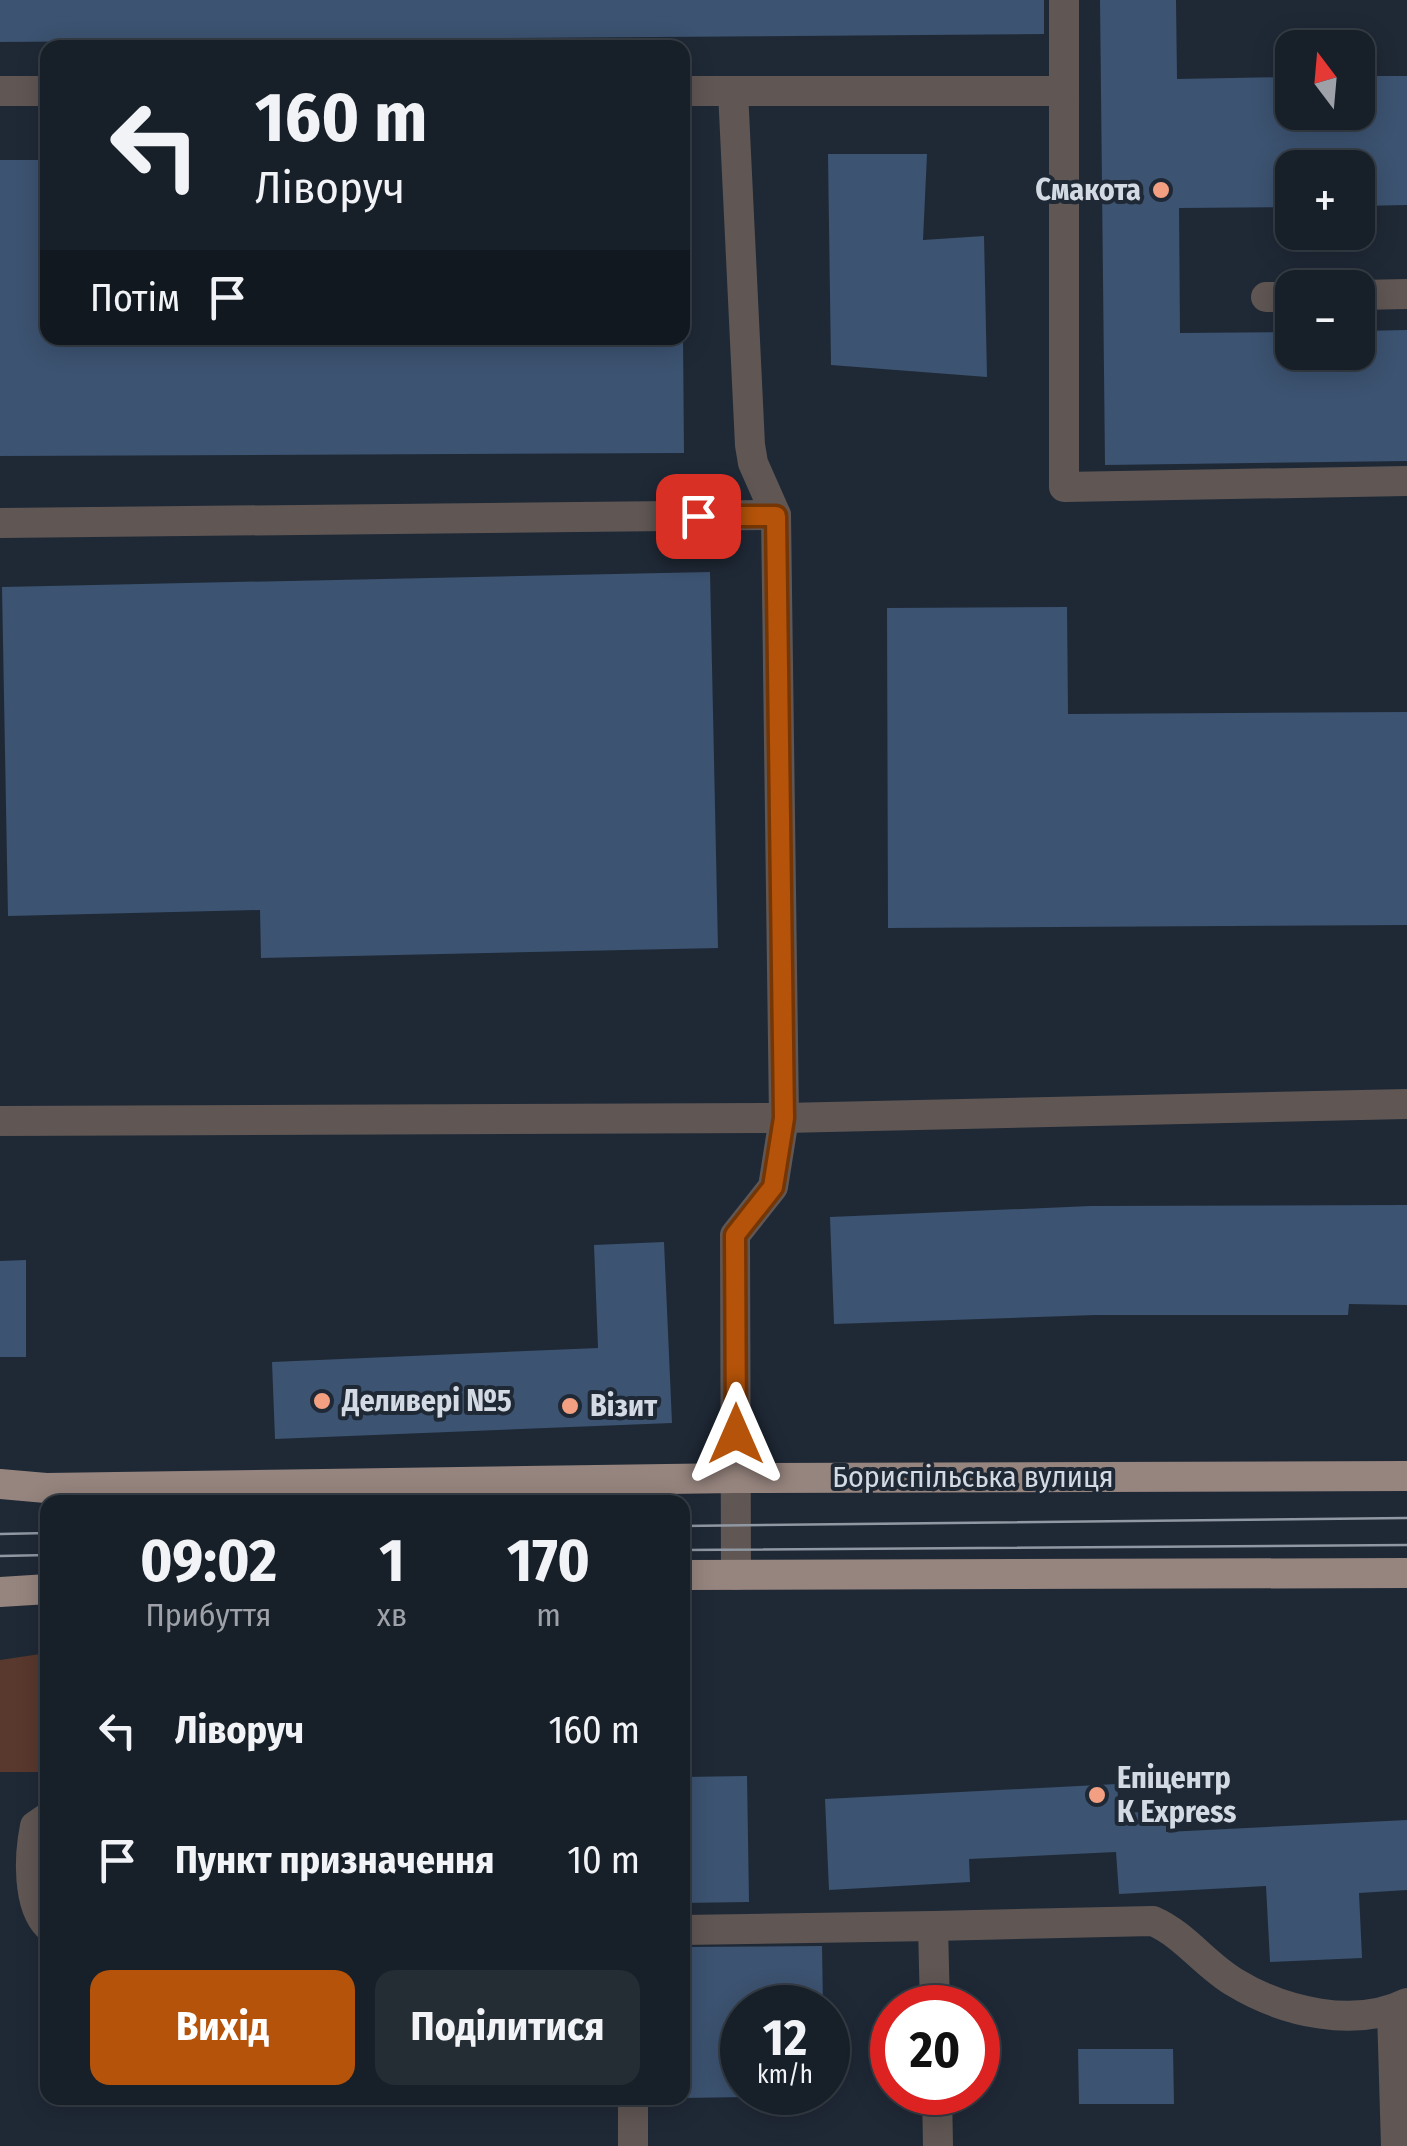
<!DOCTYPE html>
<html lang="uk">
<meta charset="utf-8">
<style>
body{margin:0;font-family:"Fira Sans Condensed",sans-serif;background:#242c34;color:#f1f3f6;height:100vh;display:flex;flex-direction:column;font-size:38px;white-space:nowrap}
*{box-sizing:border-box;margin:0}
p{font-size:32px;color:#9ea2a8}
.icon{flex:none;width:55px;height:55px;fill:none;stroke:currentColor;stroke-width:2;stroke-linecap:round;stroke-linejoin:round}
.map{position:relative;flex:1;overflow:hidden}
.panel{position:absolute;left:40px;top:1495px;width:650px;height:610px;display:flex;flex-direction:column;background:#171f28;border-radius:20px;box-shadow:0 5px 25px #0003,0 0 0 2px #363d45}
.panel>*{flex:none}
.banner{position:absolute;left:40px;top:40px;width:650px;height:305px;border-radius:20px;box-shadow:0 5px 25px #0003,0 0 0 2px #363d45;background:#171f28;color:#f1f3f6;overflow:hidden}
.needle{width:65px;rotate:344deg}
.tools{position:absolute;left:1275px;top:30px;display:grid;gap:20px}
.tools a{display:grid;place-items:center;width:100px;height:100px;border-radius:20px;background:#171f28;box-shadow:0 5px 25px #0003,0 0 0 2px #363d45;font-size:50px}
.speed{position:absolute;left:720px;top:1985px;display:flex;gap:20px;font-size:50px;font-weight:700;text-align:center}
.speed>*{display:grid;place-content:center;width:130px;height:130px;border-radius:50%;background:#171f28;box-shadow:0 5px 25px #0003,0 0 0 2px #363d45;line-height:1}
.speed small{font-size:25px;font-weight:400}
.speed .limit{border:15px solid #d22;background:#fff;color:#111}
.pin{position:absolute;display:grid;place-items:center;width:85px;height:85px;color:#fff;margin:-42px;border-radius:20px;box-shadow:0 5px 15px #0006}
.me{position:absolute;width:110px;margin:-55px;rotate:0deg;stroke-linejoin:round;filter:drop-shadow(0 0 8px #0008)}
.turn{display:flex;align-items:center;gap:35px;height:210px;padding:0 50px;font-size:45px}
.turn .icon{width:130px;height:130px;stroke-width:2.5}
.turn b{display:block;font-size:70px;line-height:85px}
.then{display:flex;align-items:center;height:95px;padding:0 50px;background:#0003;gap:20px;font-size:38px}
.eta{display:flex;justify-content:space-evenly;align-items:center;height:170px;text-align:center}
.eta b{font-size:60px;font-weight:700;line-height:70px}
.action{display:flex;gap:20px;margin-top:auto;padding:20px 50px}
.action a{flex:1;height:115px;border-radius:20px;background:#b45309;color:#fff;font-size:40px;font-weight:700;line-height:115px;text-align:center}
.action a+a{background:#242c34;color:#f1f3f6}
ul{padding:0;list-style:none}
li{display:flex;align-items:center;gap:30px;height:130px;padding:0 50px}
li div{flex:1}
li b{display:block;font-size:38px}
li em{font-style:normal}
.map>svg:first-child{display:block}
.green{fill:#59382d}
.building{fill:#3c5371}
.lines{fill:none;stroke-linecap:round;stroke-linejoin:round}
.minor{stroke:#605754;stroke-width:30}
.major{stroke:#96847e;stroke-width:30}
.tram{stroke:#9098a3;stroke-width:2.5}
.route-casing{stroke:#753606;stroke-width:25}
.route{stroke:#b45309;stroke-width:18}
.poi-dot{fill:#f3a082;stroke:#1f2936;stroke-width:4}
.labels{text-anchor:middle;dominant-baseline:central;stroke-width:8;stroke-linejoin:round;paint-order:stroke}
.poi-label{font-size:30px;font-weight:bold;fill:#d3dae3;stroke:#1f2936;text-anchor:start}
.street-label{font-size:30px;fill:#d3dae3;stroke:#1f2936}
</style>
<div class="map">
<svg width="1407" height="2146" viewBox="0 0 1407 2146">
<rect width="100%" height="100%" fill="#1f2936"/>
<polygon class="green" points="47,1653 47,1772 0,1772 0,1660"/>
<g class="building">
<polygon points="0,0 1044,0 1044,34 0,42"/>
<polygon points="1100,0 1176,0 1177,79 1292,77 1292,112 1358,112 1358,76 1407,76 1407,205 1358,206 1358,168 1292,168 1292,207 1179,208 1180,333 1292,332 1292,352 1358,352 1358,331 1407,330 1407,461 1105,465"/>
<polygon points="828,154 927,154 923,240 984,236 987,377 831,365"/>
<polygon points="0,160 48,160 48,338 683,338 684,453 0,456"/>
<polygon points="710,572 718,948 261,958 260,910 8,916 2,587"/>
<polygon points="1067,607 1068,714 1407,712 1407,925 888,928 887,608"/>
<polygon points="1407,1205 1407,1305 1349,1304 1348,1315 1095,1315 834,1324 830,1217 1091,1206"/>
<polygon points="664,1242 672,1423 275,1439 272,1362 598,1348 594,1245"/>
<polygon points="26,1260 26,1357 0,1357 0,1261"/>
<polygon points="747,1776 749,1902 682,1903 682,1777"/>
<polygon points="1117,1784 1119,1813 1166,1811 1166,1832 1407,1820 1407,1890 1359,1893 1362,1958 1270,1962 1266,1886 1119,1894 1116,1852 969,1859 970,1882 829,1890 825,1799"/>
<polygon points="822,1946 823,2008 742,2008 742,2092 824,2096 682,2098 682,1947"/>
<polygon points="1078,2049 1173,2049 1174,2104 1079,2104"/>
</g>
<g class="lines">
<g class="minor">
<polyline points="1064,0 1064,487 1407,481"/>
<polyline points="0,91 48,91"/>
<polyline points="682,91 1063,91"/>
<polyline points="733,91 750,445 753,463 776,515 784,1118 773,1187 735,1235 736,1575"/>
<polyline points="1358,295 1407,294"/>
<polyline points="1266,297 1292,297"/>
<polyline points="0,523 776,515"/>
<polyline points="0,1121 784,1118 1407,1104"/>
<path d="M48,1817L35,1826C29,1855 27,1905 48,1926"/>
<path d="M933,1926L1153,1921C1185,1935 1204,1964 1234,1982C1283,2012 1355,2029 1407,2003"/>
<polyline points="682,1930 933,1926 935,2008"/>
<polyline points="1392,2011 1396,2146"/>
<polyline points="937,2092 938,2146"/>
<polyline points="633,2098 633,2146"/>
</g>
<g class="major">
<polyline points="0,1484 46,1488 736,1478 1407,1476"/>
<polyline points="682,1575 1407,1573"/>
<polyline points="0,1592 48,1589"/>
</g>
<g class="tram">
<polyline points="682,1526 1407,1518"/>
<polyline points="0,1534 48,1533"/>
<polyline points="682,1550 1407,1545"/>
<polyline points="0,1556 48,1555"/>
</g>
</g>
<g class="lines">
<g class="route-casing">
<polyline id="route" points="698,516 776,516 784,1118 773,1187 735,1235 736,1434"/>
</g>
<use href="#route" class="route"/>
</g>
<g class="poi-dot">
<circle cx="1161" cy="190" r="10"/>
<circle cx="322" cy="1401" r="10"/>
<circle cx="570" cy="1406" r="10"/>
<circle cx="1097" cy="1795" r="10"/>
</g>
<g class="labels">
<g class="poi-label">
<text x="1141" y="190" text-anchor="end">Смакота</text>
<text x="342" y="1401">Деливері №5</text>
<text x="590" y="1406">Візит</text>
<text x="1117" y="1778">Епіцентр<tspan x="1117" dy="34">К Express</tspan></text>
</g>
<g class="street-label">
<text x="973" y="1477">Бориспільська вулиця</text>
</g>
</g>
</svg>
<div class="tools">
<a><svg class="needle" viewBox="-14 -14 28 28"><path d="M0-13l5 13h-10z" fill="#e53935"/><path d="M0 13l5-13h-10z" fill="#9ea2a8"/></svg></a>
<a>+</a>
<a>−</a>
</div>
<div class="speed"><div>12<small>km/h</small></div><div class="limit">20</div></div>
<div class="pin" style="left:698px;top:516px;background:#d93025"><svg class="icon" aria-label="arrive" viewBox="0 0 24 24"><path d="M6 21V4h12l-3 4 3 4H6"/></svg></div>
<svg class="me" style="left:736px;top:1434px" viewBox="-20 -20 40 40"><path d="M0-17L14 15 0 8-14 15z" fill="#b45309" stroke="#fff" stroke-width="4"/></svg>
<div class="banner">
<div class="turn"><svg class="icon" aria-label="left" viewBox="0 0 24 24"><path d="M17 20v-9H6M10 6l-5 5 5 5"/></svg><div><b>160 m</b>Ліворуч</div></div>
<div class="then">Потім<svg class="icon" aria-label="arrive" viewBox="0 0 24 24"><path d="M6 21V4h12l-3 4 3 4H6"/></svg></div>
</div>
<section class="panel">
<div class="eta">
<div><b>09:02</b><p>Прибуття</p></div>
<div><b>1</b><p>хв</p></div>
<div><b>170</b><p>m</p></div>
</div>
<ul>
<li><svg class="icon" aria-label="left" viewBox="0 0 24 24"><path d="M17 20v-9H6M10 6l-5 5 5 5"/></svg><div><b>Ліворуч</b></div><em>160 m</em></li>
<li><svg class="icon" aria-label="arrive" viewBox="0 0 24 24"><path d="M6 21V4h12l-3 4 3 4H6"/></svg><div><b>Пункт призначення</b></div><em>10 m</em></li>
</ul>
<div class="action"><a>Вихід</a><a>Поділитися</a></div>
</section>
</div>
